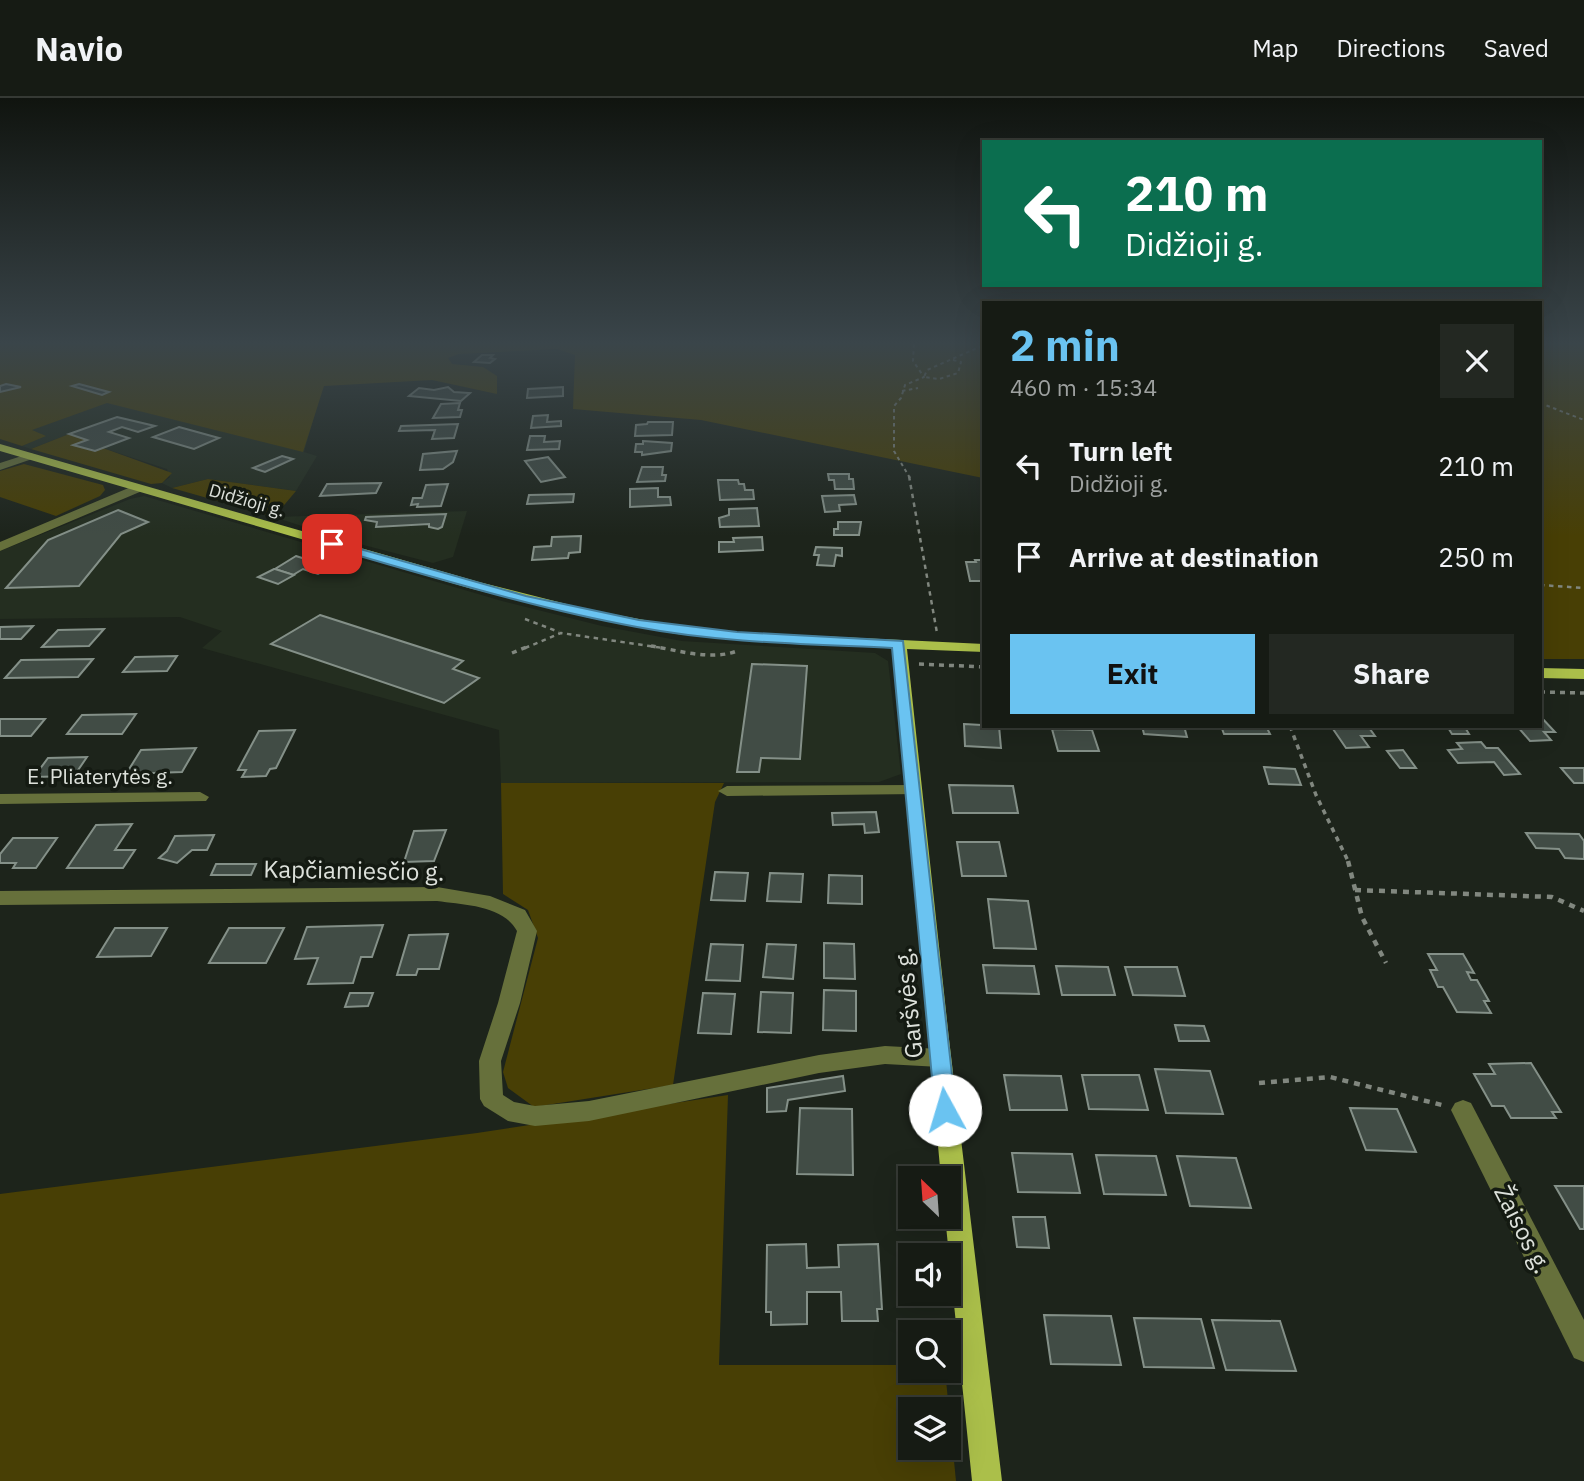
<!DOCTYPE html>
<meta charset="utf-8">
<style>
body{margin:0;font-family:"IBM Plex Sans",sans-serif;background:#232822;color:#f1f3f6;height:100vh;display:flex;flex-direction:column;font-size:26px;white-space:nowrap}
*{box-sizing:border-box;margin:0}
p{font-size:23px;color:#9ea1a0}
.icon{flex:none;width:38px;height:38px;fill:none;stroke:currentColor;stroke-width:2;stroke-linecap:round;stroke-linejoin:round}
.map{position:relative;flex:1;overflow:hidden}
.details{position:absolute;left:982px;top:203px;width:560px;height:427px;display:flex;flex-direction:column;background:#161b14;border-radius:0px;box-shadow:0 7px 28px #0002,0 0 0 2px #353934}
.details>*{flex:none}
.hud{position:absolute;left:982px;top:42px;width:560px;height:147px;border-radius:0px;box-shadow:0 7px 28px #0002,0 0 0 2px #353934;background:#0b6e4f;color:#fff;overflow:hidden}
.needle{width:46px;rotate:335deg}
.fabs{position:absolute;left:898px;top:1068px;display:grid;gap:14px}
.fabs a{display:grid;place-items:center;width:63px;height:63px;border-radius:0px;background:#161b14;box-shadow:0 7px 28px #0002,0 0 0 2px #353934;font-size:35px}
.pin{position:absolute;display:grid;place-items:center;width:60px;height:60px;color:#fff;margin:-30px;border-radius:14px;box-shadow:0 4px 10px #0006}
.me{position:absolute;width:77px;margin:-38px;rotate:354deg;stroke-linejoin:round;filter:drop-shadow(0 0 5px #0008)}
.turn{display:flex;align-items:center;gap:24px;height:147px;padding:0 28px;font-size:32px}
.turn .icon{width:91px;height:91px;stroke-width:2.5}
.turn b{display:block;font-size:49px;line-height:60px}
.round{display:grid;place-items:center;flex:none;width:74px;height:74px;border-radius:0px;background:#232822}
.head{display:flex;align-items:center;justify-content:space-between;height:119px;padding:0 28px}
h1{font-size:42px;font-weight:700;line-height:52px;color:#6ac3f1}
.action{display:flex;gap:14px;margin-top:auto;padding:14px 28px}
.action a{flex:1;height:80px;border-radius:0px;background:#6ac3f1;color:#111;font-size:28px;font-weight:700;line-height:80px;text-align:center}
.action a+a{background:#232822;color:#f1f3f6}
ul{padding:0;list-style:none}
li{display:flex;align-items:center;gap:21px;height:91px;padding:0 28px}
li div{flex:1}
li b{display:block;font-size:26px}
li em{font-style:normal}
header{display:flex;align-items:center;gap:42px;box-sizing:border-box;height:98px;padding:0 35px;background:#161b14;border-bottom:2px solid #353934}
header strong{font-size:33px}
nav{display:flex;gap:38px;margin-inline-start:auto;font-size:24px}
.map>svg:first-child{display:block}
.built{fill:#242e20}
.green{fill:#483f05;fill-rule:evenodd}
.building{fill:#414c45;stroke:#849088;stroke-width:2}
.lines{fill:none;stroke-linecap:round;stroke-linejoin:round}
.path-far3{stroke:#81877f;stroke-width:2;stroke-dasharray:3.5 3.5;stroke-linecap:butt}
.path-far2{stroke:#81877f;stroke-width:2.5;stroke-dasharray:4.5 4.5;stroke-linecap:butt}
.path-far1{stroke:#81877f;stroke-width:3.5;stroke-dasharray:5 5;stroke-linecap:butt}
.path{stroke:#81877f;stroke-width:4.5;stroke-dasharray:6 6;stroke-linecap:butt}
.minor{fill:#66703b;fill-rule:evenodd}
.major{fill:#abbf4a;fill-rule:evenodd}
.route{fill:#6ac3f1;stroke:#457f9d;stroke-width:2}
.labels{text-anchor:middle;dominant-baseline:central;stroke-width:7;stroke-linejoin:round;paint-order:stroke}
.far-street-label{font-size:18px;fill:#dde1db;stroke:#141a12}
.street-label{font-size:21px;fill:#dde1db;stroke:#141a12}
.near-street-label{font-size:24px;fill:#dde1db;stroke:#141a12}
</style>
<header>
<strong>Navio</strong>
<nav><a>Map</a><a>Directions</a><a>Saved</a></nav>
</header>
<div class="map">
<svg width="1584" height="1383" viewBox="0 0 1584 1383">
<rect width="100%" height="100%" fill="#1d241b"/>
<g class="built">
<polygon points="0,245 342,245 323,288 304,354 317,358 296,393 208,381 172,390 162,385 170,379 167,371 103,350 95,353 73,347 85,341 69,336 31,351 22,348 44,338 30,332"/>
<polygon points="144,398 502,503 602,528 682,543 875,555 888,563 901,676 879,684 501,685 499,632 202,550 222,533 180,519 0,521 0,453 130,401"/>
<polygon points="467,413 453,459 433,465 348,443 274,419"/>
</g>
<g class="green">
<polygon points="0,245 983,245 983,380 701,322 573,311 575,257 557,251 459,256 448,260 452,266 483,269 497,278 497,296 432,282 324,288 303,354 107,305 32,332 46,338 22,348 0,341"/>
<rect x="1540" y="245" width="44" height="316"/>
<polygon points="69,336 87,342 75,347 94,353 103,350 172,375 162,385 151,386 31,351"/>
<polygon points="24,366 103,387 105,392 100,398 56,418 0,399 0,373"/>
<polygon points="208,381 296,393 274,419 172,390"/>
<polygon points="501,685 724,685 715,704 673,987 534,1009 508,990 503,974 538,840 528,812 503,796"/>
<path d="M728,997L719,1267H910V1272H945L956,1383H0V1096L477,1035ZM910,1311H948V1349H910Z"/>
</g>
<g class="building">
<polygon points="482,257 493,257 490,260 495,261 490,265 474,264"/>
<polygon points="6,286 21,289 0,294 0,288"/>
<polygon points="79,286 109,294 102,297 72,288"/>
<polygon points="448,289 454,294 470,295 461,303 409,298 419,290 434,292"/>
<polygon points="563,289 563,298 527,300 528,291"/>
<polygon points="460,305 458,312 462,312 460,319 433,320 441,306"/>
<polygon points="548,317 547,324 561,323 561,328 531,330 533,318"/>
<polygon points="117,319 155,328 138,334 122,329 109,334 129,340 95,353 73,347 87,342 69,336"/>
<polygon points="648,324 673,324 672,337 635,338 636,327 647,326"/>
<polygon points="458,326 454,340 432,341 435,332 399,333 401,328"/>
<polygon points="179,329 219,340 194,351 153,339"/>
<polygon points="530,338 545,338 544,344 560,343 559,351 527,352"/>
<polygon points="643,343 672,345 671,353 642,357 642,354 635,354 636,346 643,346"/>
<polygon points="457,353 453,364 443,371 420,372 423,356"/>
<polygon points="282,358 293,361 265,374 253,370"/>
<polygon points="548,359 565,379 541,384 525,363"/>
<polygon points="642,369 663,369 662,377 666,377 665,383 637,384"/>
<polygon points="828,376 849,376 849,381 853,381 854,391 835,391 834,382 829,382"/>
<polygon points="718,382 738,382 739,386 744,386 745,392 753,392 754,401 720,402"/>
<polygon points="381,385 376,395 320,398 327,386"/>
<polygon points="448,386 441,408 417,409 418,406 411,407 413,400 422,400 426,387"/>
<polygon points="658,390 658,399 670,399 671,407 630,409 630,391"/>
<polygon points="574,396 573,404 527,406 529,397"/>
<polygon points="854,397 856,406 839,407 840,413 825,414 822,398"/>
<polygon points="757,410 759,428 720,429 719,420 729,417 729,411"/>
<polygon points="118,412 148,424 121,436 79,488 6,490 48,442"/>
<polygon points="446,416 442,429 438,431 429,429 429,426 376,429 377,424 365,422 366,419"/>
<polygon points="838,424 861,424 859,437 834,437 834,431 838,431"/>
<polygon points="581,438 580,454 569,455 568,460 532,462 534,449 551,448 552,439"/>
<polygon points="762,439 763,452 719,454 719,444 734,444 733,440"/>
<polygon points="816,449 842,450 842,458 836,457 834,468 817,467 819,457 814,457"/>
<polygon points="296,458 330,469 318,476 303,471 293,477 275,471"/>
<polygon points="975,462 984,462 984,483 970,483 966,464 976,464"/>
<polygon points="274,471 275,471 294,477 278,486 258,479"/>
<polygon points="320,517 463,563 453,571 479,580 444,605 271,546"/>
<polygon points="33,528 21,541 0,541 0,529"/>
<polygon points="104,531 89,548 42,549 58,532"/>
<polygon points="177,558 167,573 123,574 135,559"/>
<polygon points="93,561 78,579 5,580 21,562"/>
<polygon points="752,566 807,568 800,661 761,660 759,674 737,674"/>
<polygon points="136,616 122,636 67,636 82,617"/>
<polygon points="1540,618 1555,634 1544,634 1551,642 1530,643 1517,628 1540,628"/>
<polygon points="0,621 45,621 31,638 0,638"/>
<polygon points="964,626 999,628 1001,650 965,648"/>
<polygon points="1142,628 1184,628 1187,639 1144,636"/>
<polygon points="1221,628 1266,628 1270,636 1224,636"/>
<polygon points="1331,628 1380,628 1382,630 1370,631 1375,638 1361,638 1369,649 1346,650"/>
<polygon points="1447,628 1469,628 1472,631 1466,631 1469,636 1452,636"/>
<polygon points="1052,631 1092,632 1099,653 1058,653"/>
<polygon points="295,632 276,670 270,671 266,678 242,679 246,672 238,672 259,633"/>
<polygon points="1481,644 1486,650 1498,650 1520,676 1504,677 1494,664 1458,665 1448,652 1462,651 1457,645"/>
<polygon points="196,650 182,674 126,676 141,652"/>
<polygon points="1403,652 1416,670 1400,670 1387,653"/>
<polygon points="87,659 74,678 34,679 48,660"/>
<polygon points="1264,669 1295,671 1301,687 1269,686"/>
<polygon points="1561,670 1584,670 1584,685 1574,685"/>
<polygon points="949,687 1013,688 1018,715 953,715"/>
<polygon points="876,714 879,734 865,735 864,726 833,727 832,715"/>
<polygon points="132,726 115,752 135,752 123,770 67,770 96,727"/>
<polygon points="446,732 434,763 404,764 414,733"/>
<polygon points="1526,735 1579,736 1584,743 1584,761 1565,760 1559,751 1536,750"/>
<polygon points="214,737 207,752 192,752 177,765 159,760 167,753 175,738"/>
<polygon points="13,740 57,740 36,770 13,770 16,765 0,765 0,756"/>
<polygon points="957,744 999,744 1006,778 962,778"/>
<polygon points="216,766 256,766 251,777 211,777"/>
<polygon points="715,774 748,775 745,803 711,802"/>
<polygon points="770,775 803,776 801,804 767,803"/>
<polygon points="829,777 862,778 862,806 828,805"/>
<polygon points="988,801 1028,803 1036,851 994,850"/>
<polygon points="383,827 372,859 361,859 353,885 308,886 318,860 295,861 307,829"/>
<polygon points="115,830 167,830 151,858 97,859"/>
<polygon points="229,830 284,830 266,865 209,865"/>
<polygon points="448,836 439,871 418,871 416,877 397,877 409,837"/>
<polygon points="824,845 854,846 855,881 824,880"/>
<polygon points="711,846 743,847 740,883 706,882"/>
<polygon points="767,846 796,847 793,881 763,879"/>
<polygon points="1428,856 1463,856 1474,875 1467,874 1471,882 1477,882 1489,903 1484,903 1491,915 1457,914 1443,889 1438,889 1430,872 1437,872"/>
<polygon points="983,867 1034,868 1039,896 987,895"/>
<polygon points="1056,868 1108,869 1115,897 1062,897"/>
<polygon points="1125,869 1177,869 1185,898 1133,897"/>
<polygon points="824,892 856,893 856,933 823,932"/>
<polygon points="761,894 793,895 791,935 758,934"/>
<polygon points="350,895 373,895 368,908 345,909"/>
<polygon points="703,895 735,896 731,936 698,935"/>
<polygon points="1175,927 1204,928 1209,943 1179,943"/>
<polygon points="1531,965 1561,1014 1552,1014 1556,1020 1511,1020 1504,1008 1492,1008 1474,976 1495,976 1489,966"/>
<polygon points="1155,971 1210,973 1223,1016 1166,1015"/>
<polygon points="1004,977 1061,978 1067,1012 1010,1012"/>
<polygon points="1082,977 1139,977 1148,1012 1089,1011"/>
<polygon points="843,978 845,993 788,1002 786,1013 767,1014 767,990"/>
<polygon points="800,1010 852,1011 853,1077 797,1076"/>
<polygon points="1350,1010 1397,1011 1416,1054 1366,1052"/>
<polygon points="1012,1055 1072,1056 1080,1095 1018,1094"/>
<polygon points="1096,1057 1156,1058 1166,1097 1104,1096"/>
<polygon points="1177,1058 1236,1060 1251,1110 1190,1108"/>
<polygon points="1555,1088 1584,1088 1584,1131 1580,1131"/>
<polygon points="1013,1119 1045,1119 1049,1150 1017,1149"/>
<polygon points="806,1146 807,1170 839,1169 838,1147 878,1146 882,1211 877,1211 878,1223 842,1223 841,1194 807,1194 807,1226 771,1227 771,1214 766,1214 767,1147"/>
<polygon points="1044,1217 1111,1218 1121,1267 1051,1266"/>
<polygon points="1134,1220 1201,1221 1214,1270 1144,1269"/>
<polygon points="1212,1222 1280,1223 1296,1273 1226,1272"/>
</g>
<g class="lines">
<g class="path-far3">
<polyline points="953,262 961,264 958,275 939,281 924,279 927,272 984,247"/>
<polyline points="902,293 918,290"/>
<polyline points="1540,305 1584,322"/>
<polyline points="910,380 894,353 894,308 901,300 905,287 924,279 913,263 914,245"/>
</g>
<g class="path-far2">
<polyline points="909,378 937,535"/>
<polyline points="1540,487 1584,490"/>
<polyline points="525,521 559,534"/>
<polyline points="525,550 561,535 663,550"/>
</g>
<g class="path-far1">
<path d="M651,548C677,552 711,563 737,553"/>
<polyline points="512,555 529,548"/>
<polyline points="919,566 984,569"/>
<polyline points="1540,594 1584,595"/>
<polyline points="1290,628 1316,697 1349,765"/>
</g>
<g class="path">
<polyline points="1348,763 1362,819 1386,865"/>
<polyline points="1355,792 1552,799 1584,813"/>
<polyline points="1259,985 1330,979 1442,1007"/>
</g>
<g class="minor">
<polygon points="31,355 37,358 35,360 0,372 0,365"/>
<polygon points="138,386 144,390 142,393 0,453 0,444"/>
<polygon points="912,687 918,688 921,692 918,696 727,698 718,693 727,688"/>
<polygon points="200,694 209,699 206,703 0,706 0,696"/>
<path d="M437,789L490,798L525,812L537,833L520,905L501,963L503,997L514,1004L535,1008L589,1003L819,957L885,948L940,951L948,954L951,960L948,966L940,969L885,966L819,975L589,1023L535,1028L508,1023L484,1008L480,1001L479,963L498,905L517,833C503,807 464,807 437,803L0,807V793Z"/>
<polygon points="1463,1002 1471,1005 1584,1222 1584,1264 1574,1260 1451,1012 1455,1005"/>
</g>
<g class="major">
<polygon points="0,346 479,484 590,512 677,528 737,534 984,546 984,554 907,551 949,941 1002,1383 972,1383 945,1118 948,1118 948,1080 941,1080 892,550 737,542 677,536 590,520 469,490 0,353"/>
<polygon points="1540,570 1584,571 1584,581 1540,580"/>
</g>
</g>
<linearGradient id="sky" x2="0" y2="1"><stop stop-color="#10140f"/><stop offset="0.56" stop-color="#3a454a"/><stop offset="1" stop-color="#3a454a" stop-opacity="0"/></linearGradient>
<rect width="1584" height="438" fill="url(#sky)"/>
<path class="route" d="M332,443L526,498L639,522L737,534L903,543L956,1012L953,1018L945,1021L938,1018L935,1012L892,550C808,546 721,545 637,529C533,510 431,478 328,449V444Z"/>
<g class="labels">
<g class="far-street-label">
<text transform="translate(247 402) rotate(16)">Didžioji g.</text>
</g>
<g class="street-label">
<text x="100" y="678">E. Pliaterytės g.</text>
</g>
<g class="near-street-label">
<text transform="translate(354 772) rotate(1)">Kapčiamiesčio g.</text>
<text transform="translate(908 905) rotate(-96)">Garšvės g.</text>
<text transform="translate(1523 1131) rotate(63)">Žaisos g.</text>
</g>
</g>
</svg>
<div class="fabs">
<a><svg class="needle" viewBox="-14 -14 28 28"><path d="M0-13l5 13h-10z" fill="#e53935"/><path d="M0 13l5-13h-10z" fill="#9ea1a0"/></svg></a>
<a><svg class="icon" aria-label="sound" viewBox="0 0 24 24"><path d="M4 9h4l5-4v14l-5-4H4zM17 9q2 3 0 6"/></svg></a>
<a><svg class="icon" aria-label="search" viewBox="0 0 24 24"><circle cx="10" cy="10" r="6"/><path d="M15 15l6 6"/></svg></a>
<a><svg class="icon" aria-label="layers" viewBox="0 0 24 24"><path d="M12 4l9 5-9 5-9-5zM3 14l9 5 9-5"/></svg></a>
</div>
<div class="pin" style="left:332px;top:446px;background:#d93025"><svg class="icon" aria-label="arrive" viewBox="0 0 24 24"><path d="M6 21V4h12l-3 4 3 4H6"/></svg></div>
<svg class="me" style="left:945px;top:1012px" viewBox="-20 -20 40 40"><circle r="19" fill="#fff"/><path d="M0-13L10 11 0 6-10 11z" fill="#6ac3f1"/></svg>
<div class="hud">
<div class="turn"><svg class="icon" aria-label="left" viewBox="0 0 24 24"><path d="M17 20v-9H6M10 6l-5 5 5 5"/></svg><div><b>210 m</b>Didžioji g.</div></div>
</div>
<section class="details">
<div class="head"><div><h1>2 min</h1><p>460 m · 15:34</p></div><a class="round"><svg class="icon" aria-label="close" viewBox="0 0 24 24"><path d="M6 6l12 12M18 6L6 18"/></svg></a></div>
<ul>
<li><svg class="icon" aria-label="left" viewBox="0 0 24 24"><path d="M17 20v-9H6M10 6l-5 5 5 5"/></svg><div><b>Turn left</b><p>Didžioji g.</p></div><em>210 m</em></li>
<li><svg class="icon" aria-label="arrive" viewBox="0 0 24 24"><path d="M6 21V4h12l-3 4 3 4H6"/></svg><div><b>Arrive at destination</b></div><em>250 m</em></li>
</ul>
<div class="action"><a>Exit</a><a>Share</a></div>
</section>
</div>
